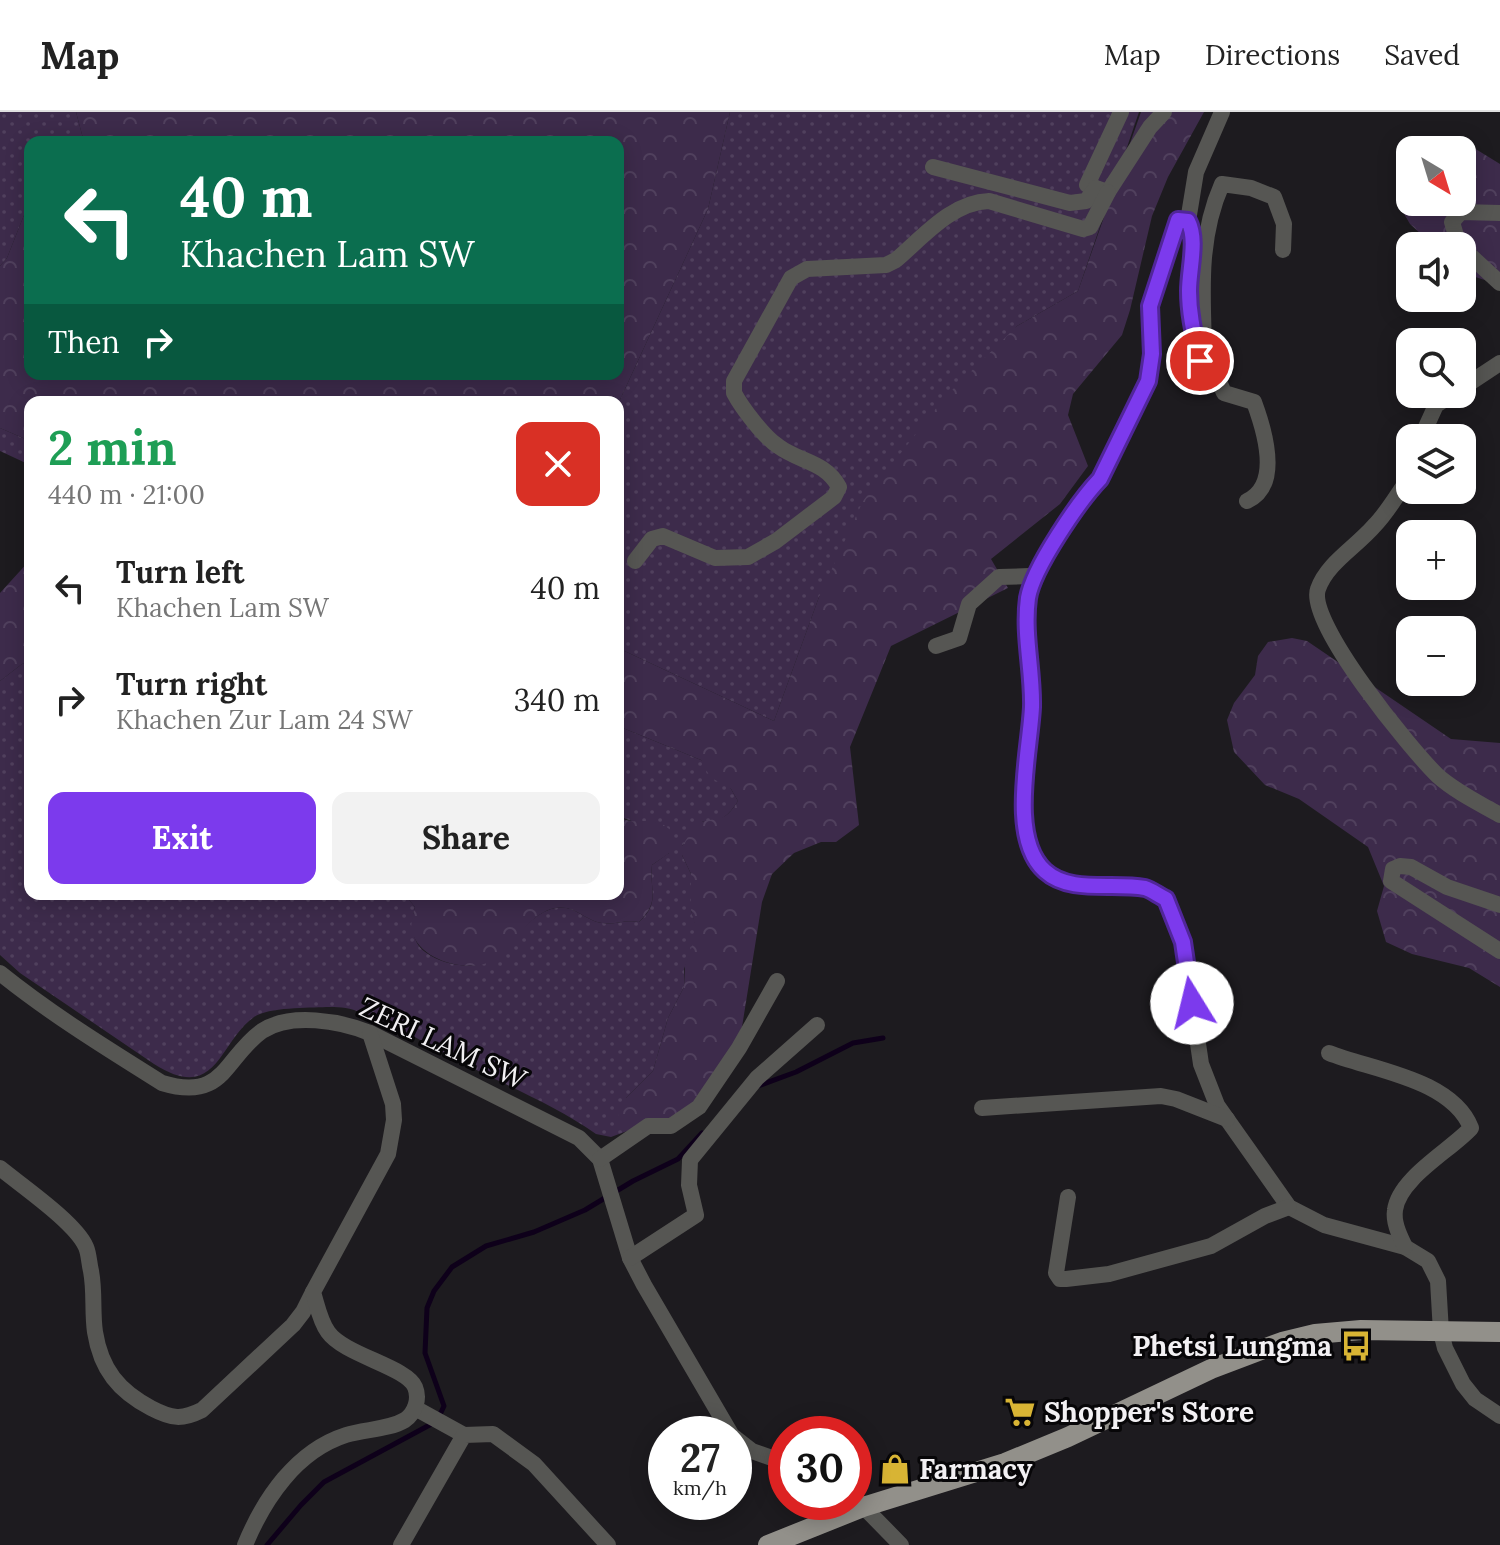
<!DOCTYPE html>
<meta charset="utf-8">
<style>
body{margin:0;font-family:Lora,serif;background:#f2f2f2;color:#222;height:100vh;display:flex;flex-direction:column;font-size:30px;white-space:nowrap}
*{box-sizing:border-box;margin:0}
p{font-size:26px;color:#767676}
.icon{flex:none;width:44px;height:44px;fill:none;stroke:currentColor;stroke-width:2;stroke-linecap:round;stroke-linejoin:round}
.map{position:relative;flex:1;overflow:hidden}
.sheet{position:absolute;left:24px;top:284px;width:600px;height:504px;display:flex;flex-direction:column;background:#fff;border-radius:16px;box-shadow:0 4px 20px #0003}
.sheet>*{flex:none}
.top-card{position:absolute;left:24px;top:24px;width:600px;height:244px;border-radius:16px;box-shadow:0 4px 20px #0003;background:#0b6e4f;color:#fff;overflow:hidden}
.needle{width:52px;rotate:142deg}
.tools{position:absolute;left:1396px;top:24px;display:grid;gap:16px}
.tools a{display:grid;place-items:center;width:80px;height:80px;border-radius:16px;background:#fff;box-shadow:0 4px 20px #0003;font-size:40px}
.speed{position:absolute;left:648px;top:1304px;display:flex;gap:16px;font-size:40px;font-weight:700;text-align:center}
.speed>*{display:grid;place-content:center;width:104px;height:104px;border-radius:50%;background:#fff;box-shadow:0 4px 20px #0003;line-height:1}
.speed small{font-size:20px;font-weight:400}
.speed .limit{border:12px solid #d22;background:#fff;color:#111}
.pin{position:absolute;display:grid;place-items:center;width:68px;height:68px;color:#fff;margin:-34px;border:4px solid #fff;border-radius:50%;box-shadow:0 2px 8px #0007}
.me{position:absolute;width:88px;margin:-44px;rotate:351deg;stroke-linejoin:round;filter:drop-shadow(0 0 6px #0008)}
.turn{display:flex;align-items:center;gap:28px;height:168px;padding:0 24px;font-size:36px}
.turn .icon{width:104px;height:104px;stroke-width:2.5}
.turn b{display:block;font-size:56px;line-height:68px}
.then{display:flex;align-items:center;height:76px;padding:0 24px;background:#0003;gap:16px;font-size:30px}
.round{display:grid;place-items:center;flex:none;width:84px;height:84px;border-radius:16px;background:#f2f2f2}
.headline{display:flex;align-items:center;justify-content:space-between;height:136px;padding:0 24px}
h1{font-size:48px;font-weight:700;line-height:60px;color:#1e9e55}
.action{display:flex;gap:16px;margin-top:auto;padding:16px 24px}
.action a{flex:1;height:92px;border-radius:16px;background:#7c3aed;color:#fff;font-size:32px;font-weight:700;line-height:92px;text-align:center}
.action a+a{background:#f2f2f2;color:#222}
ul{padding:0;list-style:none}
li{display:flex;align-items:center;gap:24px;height:112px;padding:0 24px}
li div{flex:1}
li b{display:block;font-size:30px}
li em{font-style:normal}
header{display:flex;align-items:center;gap:48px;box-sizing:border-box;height:112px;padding:0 40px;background:#fff;border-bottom:2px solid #e0e0e0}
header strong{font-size:38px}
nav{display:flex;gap:44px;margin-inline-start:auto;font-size:28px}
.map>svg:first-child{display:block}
.grass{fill:url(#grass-dots)}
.forest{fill:url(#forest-crowns)}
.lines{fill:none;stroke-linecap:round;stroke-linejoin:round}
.stream{stroke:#0e001a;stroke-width:5}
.minor{stroke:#565653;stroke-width:16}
.major{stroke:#92908a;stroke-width:20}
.route-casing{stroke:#51269a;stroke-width:20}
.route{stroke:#7c3aed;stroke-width:14}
.labels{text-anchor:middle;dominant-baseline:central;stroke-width:6;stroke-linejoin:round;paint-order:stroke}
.street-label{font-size:28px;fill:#f2f0f3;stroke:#070608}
.poi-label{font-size:28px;font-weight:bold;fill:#f2f0f3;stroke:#070608;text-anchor:start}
</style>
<header>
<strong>Map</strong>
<nav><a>Map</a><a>Directions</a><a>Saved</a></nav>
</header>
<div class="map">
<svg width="1500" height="1433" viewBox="0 0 1500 1433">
<defs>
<pattern id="grass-dots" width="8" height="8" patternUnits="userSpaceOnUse" patternTransform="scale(2)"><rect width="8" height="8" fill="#3d2b4b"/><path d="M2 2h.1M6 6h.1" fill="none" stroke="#50405d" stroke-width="1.8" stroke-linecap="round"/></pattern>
<pattern id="forest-crowns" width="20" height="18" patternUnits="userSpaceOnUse" patternTransform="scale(2)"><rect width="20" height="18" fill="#3d2b4b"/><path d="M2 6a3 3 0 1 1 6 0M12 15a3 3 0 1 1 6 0" fill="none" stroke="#50405d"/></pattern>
</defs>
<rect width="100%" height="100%" fill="#1d1b1f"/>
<g class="grass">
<polygon points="0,0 76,0 84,30 30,30 30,88 7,146 0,154"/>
<polygon points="730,0 1139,0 1078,179 1017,214 819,485 774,609 618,536 618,292 708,97"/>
<polygon points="0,316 30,329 30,353 0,339"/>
<path d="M30,549V782H404L415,795C412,806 411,820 417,831C427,849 467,859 484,851C511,840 522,807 551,797C573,790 583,808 602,811C614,813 626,807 639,810C661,790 649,778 652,753L669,741L655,710L637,711L618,704V614L701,648L731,677L738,689C728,704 722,710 703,709L682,734V743L691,762V798L698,821L684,857V875L668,906L653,959L626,986L630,1018L611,1025L596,1022C555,993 505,973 461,950C427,933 393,910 357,899C347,895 337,895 326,895C308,896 269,895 254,905C218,931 217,992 154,952L20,861L0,843V569L22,552Z"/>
</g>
<g class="forest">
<polygon points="76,0 730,0 708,97 618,292 618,290 30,290 30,329 0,316 0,154 7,146 30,88 30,262 618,262 618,30 84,30"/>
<path d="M1141,0H1204L1168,65L1152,104L1130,198L1122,223L1073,282L1068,303L1088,354L1060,392L991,447L1008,476L891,534L850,635L859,713L836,730H821L794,741L772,762L762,790L742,915L729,943L703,982L681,1004L630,1018L617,1006L626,986L653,959L668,906L684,875L685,853L697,821L691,798V762L682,743V734L697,711C720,704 723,712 738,689L731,677L710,665L701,648L618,614V536L774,609L819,485L863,389L945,285L1017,214L1078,179Z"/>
<polygon points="1458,35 1474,36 1500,52 1500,173 1463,161 1462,134 1434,134 1410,112 1400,95 1404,79 1410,73 1410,90 1462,90 1462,38 1452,38"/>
<polygon points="30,448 30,549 22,552 0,569 0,481"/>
<polygon points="1292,526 1307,529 1451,627 1500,631 1500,875 1469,856 1412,842 1386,830 1377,799 1384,774 1368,735 1299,687 1265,673 1234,640 1227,608 1234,591 1255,563 1258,544 1268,530"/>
<path d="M618,704C631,713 641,707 655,710C672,713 681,729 668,742C663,746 657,749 652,753C649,778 661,789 639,810C626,807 614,813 602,811C583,808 573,790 551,797C522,807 512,843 484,852C460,859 418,846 412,819C410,811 413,803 415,795L404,782H618Z"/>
</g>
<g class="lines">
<g class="stream">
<polyline points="758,974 796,960 853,931 883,926"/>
<polyline points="267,1433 301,1393 324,1370 437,1309 444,1294 425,1241 427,1196 434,1179 452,1155 486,1134 534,1120 585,1098 633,1069 678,1047 702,1021"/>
</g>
<g class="minor">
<polyline points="1121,0 1087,73 1108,80 1150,15 1164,0"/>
<path d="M1222,0L1196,60L1188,109L1178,108L1150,194L1152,242L1148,269L1100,367C1079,389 1033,456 1028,486C1023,522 1033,559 1032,595C1030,639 1008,726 1045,759C1070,782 1113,770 1145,776C1152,778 1160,784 1166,787L1183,830L1201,952L1217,993L1289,1095L1324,1113L1405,1135L1428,1149L1438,1169L1441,1220L1445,1236L1463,1272L1475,1287L1500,1304"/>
<polyline points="933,55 1070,91 1086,89 1096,76"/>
<path d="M1188,109L1193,118L1189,180L1192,217L1200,249L1219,269L1224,281L1254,290C1264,317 1282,373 1247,389"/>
<polyline points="1459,134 1452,110 1461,100 1500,101"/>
<polyline points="1462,136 1500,171"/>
<path d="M1198,234L1204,232C1202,176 1199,124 1222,72L1251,76L1274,85L1284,112L1283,138"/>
<polyline points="1462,276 1500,251"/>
<polyline points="1421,326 1436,293 1453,282"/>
<path d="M1410,365C1398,381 1388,400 1374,414C1356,435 1327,451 1318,477C1306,510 1412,639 1438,664C1456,680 1479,691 1500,703"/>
<path d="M635,449L652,427L663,424L715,446L748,445L776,429L834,385L839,375C825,349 799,350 778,334C764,325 742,296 734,281V269L791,166L807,157L886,153L896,148C923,125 952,90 989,89L1083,117L1090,115L1108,80"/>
<polyline points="936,534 959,526 969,492 999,465 1030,464 1035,467"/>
<polyline points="1500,793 1447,775 1411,755 1400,754 1393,757 1391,769 1500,839"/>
<path d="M0,861C51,902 106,936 162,971C225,990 224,946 262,919C291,900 340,909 370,921L579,1026L600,1047L630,1146L644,1173L731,1322"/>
<path d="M1329,941C1372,958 1452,967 1471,1016C1451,1038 1399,1066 1395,1098C1393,1111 1400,1124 1405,1135"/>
<polyline points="982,996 1161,984 1176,987 1227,1007"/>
<polyline points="600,1047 648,1014 671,1014 699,995 739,936 777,869"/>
<path d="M0,1056C22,1074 76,1111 86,1135C89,1142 89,1151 91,1159C95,1180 92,1200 95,1220C101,1258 119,1279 151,1296C172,1307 182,1308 202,1298L293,1213L303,1200L313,1180"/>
<polyline points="1068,1085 1056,1161 1060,1167 1066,1167 1109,1162 1211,1134 1265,1104 1289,1095"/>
<polyline points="630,1146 696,1103 689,1073 690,1048 757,966 817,913"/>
<polyline points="415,1296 464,1323"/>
<polyline points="734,1325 752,1339 786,1351"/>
<polyline points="854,1385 901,1433"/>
<path d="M245,1433C264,1387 296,1339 346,1323C364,1317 388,1318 405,1308C415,1301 420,1287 415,1275C407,1255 344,1243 328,1220C320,1209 317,1193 313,1180L388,1042L394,1008L393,992L370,921"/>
<polyline points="401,1433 464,1323 493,1322 534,1352 608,1433"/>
</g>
<polyline class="major" points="768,1433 863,1395 1005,1351 1068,1325 1211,1257 1282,1230 1315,1222 1361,1218 1500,1220"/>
</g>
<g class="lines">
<g class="route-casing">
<path id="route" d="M1192,891L1183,830L1166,787C1159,784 1152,778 1145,776C1113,770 1070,782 1045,759C1008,726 1030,639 1032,595C1033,559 1023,522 1028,486C1033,456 1079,389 1100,367L1148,269L1152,242L1150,194L1178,108L1188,109C1198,128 1189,157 1189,179C1189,204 1195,226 1200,249"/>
</g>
<use href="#route" class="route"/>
</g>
<defs>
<g id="bus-bare" transform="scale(2.4)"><path d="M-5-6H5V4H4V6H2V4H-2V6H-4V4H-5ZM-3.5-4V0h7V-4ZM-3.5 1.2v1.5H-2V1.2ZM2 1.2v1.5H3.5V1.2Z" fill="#d8b434" stroke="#070608" stroke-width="2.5" paint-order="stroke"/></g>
<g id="supermarket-bare" transform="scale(2.4)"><path d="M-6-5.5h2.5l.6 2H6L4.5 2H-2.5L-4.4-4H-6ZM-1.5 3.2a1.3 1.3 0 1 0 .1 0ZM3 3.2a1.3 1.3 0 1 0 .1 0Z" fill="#d8b434" stroke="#070608" stroke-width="2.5" paint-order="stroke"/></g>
<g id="shop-bare" transform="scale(2.4)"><path d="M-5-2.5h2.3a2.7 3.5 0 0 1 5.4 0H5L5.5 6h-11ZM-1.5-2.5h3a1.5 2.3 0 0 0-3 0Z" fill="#d8b434" stroke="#070608" stroke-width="2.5" paint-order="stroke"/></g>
</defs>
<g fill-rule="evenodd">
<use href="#bus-bare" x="1356" y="1234"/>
<use href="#supermarket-bare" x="1020" y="1300"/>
<use href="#shop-bare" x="895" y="1357"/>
</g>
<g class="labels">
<g class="street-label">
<text transform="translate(443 931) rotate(25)">ZERI LAM SW</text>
</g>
<g class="poi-label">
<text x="1332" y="1234" text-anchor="end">Phetsi Lungma</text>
<text x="1044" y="1300">Shopper's Store</text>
<text x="919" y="1357">Farmacy</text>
</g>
</g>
</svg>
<div class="tools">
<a><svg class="needle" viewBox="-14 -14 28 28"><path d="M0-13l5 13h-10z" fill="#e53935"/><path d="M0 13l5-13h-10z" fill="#767676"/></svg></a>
<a><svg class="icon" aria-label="sound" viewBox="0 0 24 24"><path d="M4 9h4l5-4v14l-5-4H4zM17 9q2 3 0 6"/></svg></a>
<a><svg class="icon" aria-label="search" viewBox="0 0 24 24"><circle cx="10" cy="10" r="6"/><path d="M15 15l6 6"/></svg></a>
<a><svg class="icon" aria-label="layers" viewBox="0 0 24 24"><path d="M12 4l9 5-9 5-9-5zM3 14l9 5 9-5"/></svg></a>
<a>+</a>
<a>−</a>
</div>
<div class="speed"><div>27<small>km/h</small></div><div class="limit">30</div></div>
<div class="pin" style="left:1200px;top:249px;background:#d93025"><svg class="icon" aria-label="arrive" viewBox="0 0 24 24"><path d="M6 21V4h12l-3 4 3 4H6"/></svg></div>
<svg class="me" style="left:1192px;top:891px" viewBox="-20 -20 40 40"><circle r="19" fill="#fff"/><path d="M0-13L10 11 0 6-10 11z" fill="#7c3aed"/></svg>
<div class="top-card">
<div class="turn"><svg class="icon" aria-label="left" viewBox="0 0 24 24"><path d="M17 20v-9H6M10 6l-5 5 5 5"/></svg><div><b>40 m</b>Khachen Lam SW</div></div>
<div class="then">Then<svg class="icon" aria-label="right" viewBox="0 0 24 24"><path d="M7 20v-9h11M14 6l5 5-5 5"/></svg></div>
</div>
<section class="sheet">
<div class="headline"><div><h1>2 min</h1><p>440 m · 21:00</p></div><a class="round" style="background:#d93025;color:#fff"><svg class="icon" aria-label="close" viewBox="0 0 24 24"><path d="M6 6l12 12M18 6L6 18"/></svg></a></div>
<ul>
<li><svg class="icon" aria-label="left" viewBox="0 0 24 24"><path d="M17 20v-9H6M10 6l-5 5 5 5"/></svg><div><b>Turn left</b><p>Khachen Lam SW</p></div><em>40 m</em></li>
<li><svg class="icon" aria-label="right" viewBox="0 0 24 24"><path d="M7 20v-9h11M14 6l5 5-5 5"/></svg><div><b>Turn right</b><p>Khachen Zur Lam 24 SW</p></div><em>340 m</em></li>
</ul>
<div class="action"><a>Exit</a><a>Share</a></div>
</section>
</div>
